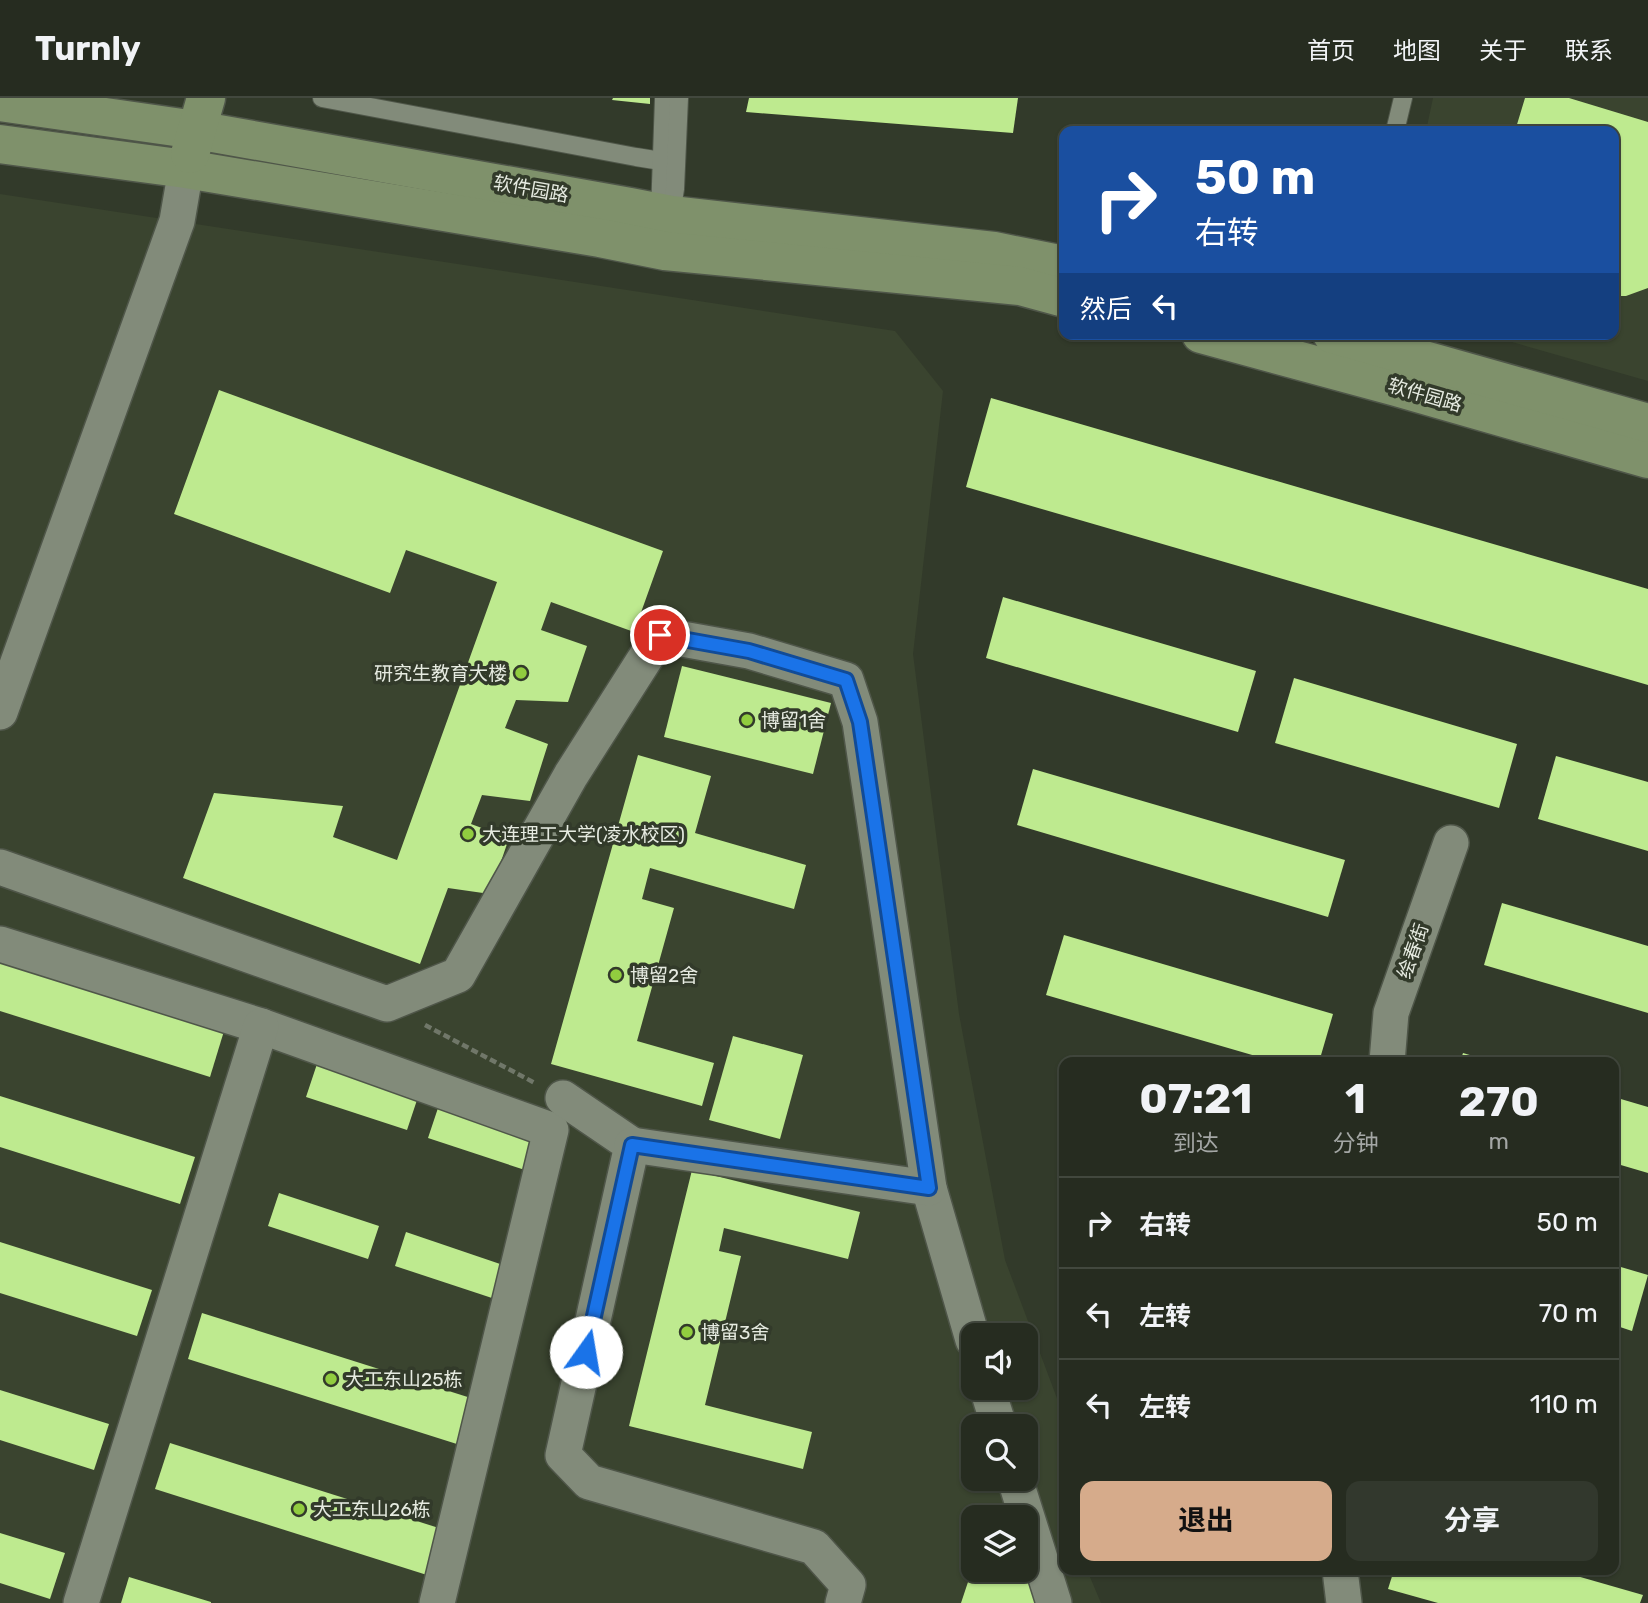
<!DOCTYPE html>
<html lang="zh">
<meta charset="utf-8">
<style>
body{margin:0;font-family:Rubik,"Noto Sans SC",sans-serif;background:#32382d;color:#f1f3f6;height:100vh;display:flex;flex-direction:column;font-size:26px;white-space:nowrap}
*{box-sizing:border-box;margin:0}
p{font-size:23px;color:#a4a7a5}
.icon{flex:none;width:38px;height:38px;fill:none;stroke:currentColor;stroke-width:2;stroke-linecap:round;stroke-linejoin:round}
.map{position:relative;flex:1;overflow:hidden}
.details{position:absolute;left:1059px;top:959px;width:560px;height:518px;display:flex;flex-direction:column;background:#262c20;border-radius:14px;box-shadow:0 2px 5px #0004,0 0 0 2px #42483e}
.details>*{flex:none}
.top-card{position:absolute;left:1059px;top:28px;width:560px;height:214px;border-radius:14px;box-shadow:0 2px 5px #0004,0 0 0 2px #42483e;background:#1a4fa0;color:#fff;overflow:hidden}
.fabs{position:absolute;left:961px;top:1225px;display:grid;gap:14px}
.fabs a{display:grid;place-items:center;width:77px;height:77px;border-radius:14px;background:#262c20;box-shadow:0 2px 5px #0004,0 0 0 2px #42483e;font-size:35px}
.pin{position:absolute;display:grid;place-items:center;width:60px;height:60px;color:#fff;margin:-30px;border:4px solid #fff;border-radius:50%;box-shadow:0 2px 7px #0007}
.me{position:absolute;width:77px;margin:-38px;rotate:13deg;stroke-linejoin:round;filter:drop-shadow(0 0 5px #0008)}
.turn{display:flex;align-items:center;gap:24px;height:147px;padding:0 21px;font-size:32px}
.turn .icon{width:91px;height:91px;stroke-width:2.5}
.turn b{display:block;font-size:49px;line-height:60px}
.then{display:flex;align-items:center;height:66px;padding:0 21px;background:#0003;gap:14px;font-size:26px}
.eta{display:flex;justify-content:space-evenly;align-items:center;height:119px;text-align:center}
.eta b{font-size:42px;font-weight:700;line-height:49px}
.button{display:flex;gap:14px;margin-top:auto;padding:14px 21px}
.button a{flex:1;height:80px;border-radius:14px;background:#d6ab8b;color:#111;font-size:28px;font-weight:700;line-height:80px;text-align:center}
.button a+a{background:#32382d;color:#f1f3f6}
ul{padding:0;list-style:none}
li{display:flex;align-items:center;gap:21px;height:91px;padding:0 21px;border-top:2px solid #42483e}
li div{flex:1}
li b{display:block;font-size:26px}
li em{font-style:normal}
header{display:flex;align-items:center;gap:42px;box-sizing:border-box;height:98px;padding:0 35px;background:#262c20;border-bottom:2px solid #42483e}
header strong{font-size:33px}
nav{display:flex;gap:38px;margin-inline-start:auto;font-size:24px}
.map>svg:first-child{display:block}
.built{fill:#3a442f;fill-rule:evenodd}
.building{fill:#beea8f}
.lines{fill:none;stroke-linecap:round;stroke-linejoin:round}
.lane-casing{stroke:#4f5649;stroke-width:20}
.street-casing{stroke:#4f5649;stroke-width:38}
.secondary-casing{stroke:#4f5649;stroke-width:41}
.path{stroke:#707769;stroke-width:4.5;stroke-dasharray:7 3.5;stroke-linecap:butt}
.lane{stroke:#828b7a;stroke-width:18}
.street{stroke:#828b7a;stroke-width:35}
.secondary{stroke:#7f916b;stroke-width:38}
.route-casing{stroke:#114b97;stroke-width:18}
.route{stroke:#1a73e8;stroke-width:12}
.poi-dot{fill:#91cd3f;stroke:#323a2a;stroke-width:2.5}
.labels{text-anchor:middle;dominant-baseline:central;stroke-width:7;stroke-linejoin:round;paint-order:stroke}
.street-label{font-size:19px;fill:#e6ebe1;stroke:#323a2a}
.poi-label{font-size:19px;fill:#e6ebe1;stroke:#323a2a;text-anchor:start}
</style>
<header>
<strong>Turnly</strong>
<nav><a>首页</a><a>地图</a><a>关于</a><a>联系</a></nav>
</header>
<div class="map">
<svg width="1648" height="1505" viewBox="0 0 1648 1505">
<rect width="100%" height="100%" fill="#323a2a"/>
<g class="built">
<polygon points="1433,0 1648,0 1648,283 1484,236 1614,236 1614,33 1426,33"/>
<path d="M0,96L895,233L943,293L913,556L959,916L1005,1162L1064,1319V1472H1087L1101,1505H0ZM973,1237H1026V1290H973ZM973,1328H1026V1381H973ZM973,1419H1026V1472H973Z"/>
</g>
<g class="building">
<polygon points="613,0 650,0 650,6 612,2"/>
<polygon points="749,0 1018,0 1013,35 746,14"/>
<polygon points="1525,0 1569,0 1648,24 1648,190 1626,198 1614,198 1614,33 1515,33"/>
<polygon points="219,292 663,453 634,534 551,504 541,532 587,548 568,604 516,602 505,630 548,646 530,703 482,697 471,726 509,740 490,796 448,790 420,866 183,780 214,695 343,708 333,739 397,762 497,484 406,452 390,495 174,416"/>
<polygon points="991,300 1648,491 1648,587 966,389"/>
<polygon points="1003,499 1256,573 1238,634 986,560"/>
<polygon points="682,568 831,605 813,676 664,639"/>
<polygon points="1294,580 1517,646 1499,710 1275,645"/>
<polygon points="638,657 711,678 695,735 806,767 794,811 650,770 642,801 674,810 637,943 714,965 702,1008 551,966"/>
<polygon points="1556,658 1648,684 1648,753 1538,721"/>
<polygon points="1033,671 1345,762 1328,819 1017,727"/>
<polygon points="1502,805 1648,848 1648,915 1484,867"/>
<polygon points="1064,837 1333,916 1319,964 1276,964 1046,897"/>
<polygon points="0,862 224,933 210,979 0,913"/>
<polygon points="733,938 803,957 780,1041 709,1022"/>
<polygon points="1463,955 1493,964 1460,964"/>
<polygon points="317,966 418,999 407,1032 306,999"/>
<polygon points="0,998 195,1059 180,1106 0,1049"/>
<polygon points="1614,999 1648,1009 1648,1075 1614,1065"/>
<polygon points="439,1007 539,1040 528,1073 428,1040"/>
<polygon points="692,1072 860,1114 848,1161 724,1130 719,1153 741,1158 705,1307 812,1334 803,1371 629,1328"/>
<polygon points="279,1095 379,1128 368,1161 268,1128"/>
<polygon points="406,1134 506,1168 495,1201 395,1168"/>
<polygon points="0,1144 152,1192 137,1238 0,1195"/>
<polygon points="1614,1167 1648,1177 1632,1233 1614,1227"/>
<polygon points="202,1215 474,1301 460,1347 188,1261"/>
<polygon points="0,1292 109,1326 94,1372 0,1342"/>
<polygon points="170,1345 442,1431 427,1477 155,1391"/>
<polygon points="0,1435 65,1455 50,1501 0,1485"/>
<polygon points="972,1472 996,1472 1042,1487 1037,1505 961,1505"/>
<polygon points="1394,1472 1556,1472 1643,1497 1640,1505 1438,1505 1388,1491"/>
<polygon points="129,1479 211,1504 211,1505 121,1505"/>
</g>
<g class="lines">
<g class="lane-casing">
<g id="lane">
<polyline points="322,0 636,59 661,63"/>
<polyline points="1395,33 1403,0"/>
<polyline points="660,115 664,0"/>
<polyline points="670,122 675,91 679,0"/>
</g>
</g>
<g class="street-casing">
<g id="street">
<polyline points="0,614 177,123 186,71"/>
<polyline points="0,769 387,906 458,877 571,677 660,537 749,553 846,582 860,624 929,1090 973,1242"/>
<polyline points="0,846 261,928 551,1032 437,1505"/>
<polyline points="1387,964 1391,915 1451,745"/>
<polyline points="563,1000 632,1047 563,1357 589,1384 814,1449 848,1487 843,1505"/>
<polyline points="632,1047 929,1090"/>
<polyline points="987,1290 999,1328"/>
<polyline points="1015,1381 1054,1505"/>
<polyline points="1340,1472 1344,1505"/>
<polyline points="81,1505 261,928"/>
</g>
</g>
<g class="secondary-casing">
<g id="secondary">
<polyline points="0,4 196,32 630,109 671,117 994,153 1064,167"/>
<polyline points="0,46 186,71 600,140 665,153 1020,188 1064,200"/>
<polyline points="190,56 206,0"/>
<polyline points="1201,236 1396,289 1648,361"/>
<polyline points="1332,236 1648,325"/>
</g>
</g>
<polyline class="path" points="425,927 535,985"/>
<use href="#lane" class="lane"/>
<use href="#street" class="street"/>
<use href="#secondary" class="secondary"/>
</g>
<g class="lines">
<g class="route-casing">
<polyline id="route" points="586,1254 632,1047 929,1090 860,624 846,582 749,553 660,537"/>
</g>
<use href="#route" class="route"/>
</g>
<g class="poi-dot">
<circle cx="521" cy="575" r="7"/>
<circle cx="747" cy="622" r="7"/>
<circle cx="468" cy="736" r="7"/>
<circle cx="616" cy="877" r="7"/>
<circle cx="687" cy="1234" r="7"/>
<circle cx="331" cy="1281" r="7"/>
<circle cx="299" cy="1411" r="7"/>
</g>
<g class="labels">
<g class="street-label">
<text transform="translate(531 91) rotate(10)">软件园路</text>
<text transform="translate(1425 297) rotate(16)">软件园路</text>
<text transform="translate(1413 853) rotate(-71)">绘春街</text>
</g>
<g class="poi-label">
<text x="507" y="575" text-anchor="end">研究生教育大楼</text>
<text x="761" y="622">博留1舍</text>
<text x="482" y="736">大连理工大学(凌水校区)</text>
<text x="630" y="877">博留2舍</text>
<text x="701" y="1234">博留3舍</text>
<text x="345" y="1281">大工东山25栋</text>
<text x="313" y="1411">大工东山26栋</text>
</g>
</g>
</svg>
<div class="fabs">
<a><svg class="icon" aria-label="sound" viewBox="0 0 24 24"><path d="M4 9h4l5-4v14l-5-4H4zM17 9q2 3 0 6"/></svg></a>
<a><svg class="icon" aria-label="search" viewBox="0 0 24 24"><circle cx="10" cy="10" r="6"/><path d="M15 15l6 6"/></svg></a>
<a><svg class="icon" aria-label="layers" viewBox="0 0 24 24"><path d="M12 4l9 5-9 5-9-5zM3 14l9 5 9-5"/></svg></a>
</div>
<div class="pin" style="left:660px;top:537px;background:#d93025"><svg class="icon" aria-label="arrive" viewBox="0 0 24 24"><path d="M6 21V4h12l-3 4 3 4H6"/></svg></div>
<svg class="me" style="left:586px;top:1254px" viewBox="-20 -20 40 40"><circle r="19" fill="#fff"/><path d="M0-13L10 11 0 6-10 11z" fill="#1a73e8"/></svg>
<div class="top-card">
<div class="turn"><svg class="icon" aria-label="right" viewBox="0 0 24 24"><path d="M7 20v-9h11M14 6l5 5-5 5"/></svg><div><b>50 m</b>右转</div></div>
<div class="then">然后<svg class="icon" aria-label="left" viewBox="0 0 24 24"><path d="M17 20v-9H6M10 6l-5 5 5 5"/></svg></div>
</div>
<section class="details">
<div class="eta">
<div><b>07:21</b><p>到达</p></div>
<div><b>1</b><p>分钟</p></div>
<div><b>270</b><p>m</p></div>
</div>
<ul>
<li><svg class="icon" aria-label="right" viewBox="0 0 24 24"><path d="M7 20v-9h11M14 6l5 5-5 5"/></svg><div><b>右转</b></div><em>50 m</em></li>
<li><svg class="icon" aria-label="left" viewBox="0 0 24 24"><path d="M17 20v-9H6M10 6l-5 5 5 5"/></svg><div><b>左转</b></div><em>70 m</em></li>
<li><svg class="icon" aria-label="left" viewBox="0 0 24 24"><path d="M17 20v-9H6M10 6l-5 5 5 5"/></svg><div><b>左转</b></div><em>110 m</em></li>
</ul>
<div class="button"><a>退出</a><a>分享</a></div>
</section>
</div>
